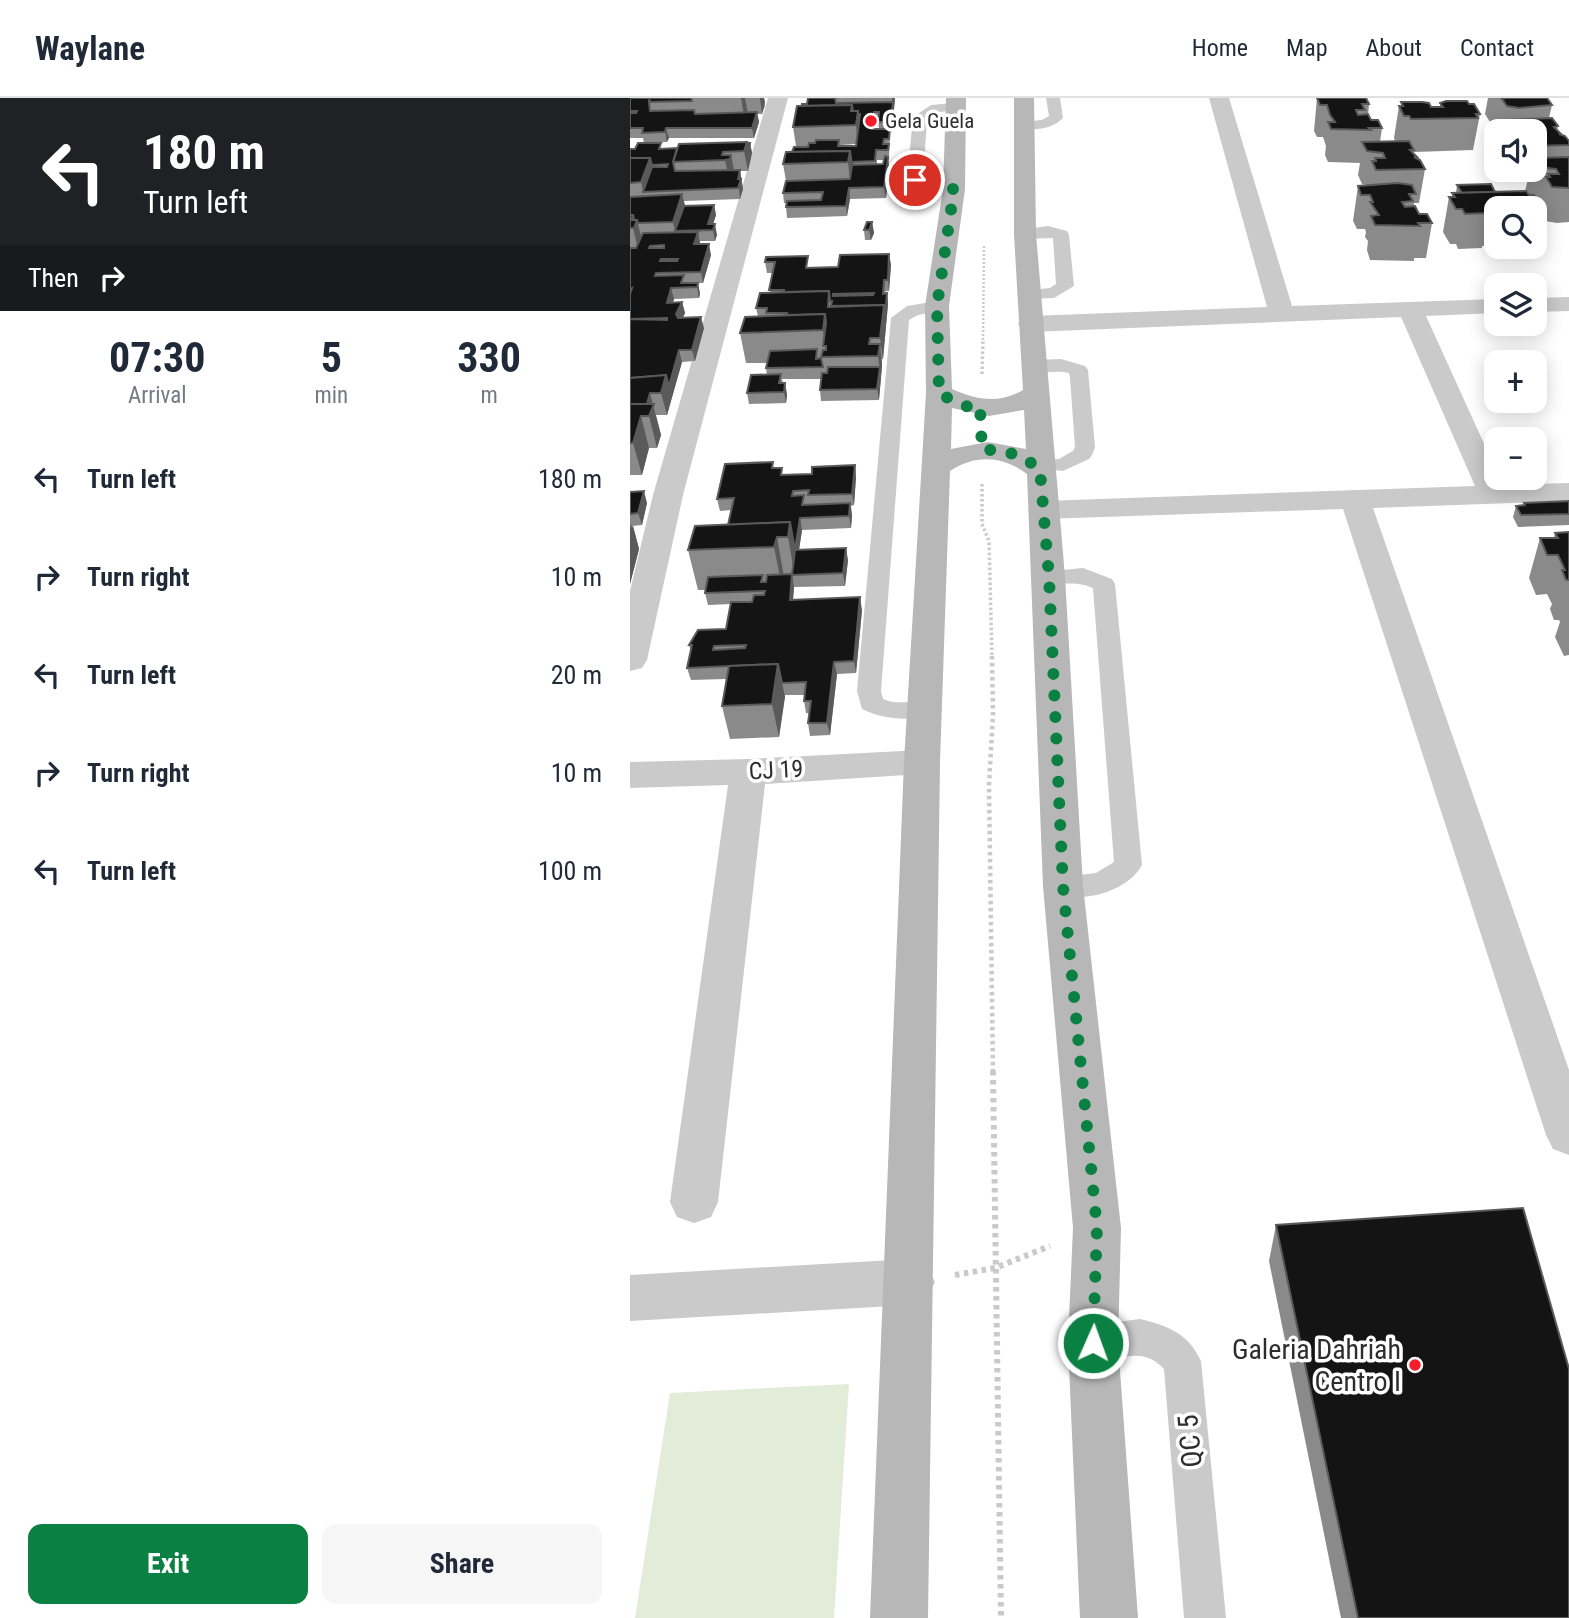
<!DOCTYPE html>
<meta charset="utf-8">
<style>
body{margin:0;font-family:"Roboto Condensed",sans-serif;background:#f6f6f7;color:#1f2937;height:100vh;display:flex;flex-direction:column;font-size:26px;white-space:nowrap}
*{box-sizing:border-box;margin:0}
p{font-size:23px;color:#747a83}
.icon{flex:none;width:38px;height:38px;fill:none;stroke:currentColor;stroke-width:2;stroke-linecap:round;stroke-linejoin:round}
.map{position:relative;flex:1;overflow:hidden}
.side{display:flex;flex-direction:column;background:#fff;width:630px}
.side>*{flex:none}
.banner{background:#202124;color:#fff;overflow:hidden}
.tools{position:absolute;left:854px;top:21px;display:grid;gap:14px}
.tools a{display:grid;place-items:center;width:63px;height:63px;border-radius:14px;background:#fff;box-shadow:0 4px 18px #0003;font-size:35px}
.pin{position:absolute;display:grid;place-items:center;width:60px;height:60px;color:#fff;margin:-30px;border:4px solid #fff;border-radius:50%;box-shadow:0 2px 7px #0007}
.me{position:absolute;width:77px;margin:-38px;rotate:2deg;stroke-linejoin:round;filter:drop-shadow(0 0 5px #0008)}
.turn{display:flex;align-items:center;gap:24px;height:147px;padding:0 28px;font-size:32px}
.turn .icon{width:91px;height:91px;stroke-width:2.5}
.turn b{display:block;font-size:49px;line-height:60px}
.then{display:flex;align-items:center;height:66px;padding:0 28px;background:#0003;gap:14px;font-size:26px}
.eta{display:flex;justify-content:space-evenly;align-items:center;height:119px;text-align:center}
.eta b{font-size:42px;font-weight:700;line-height:49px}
.action{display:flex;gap:14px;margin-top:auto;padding:14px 28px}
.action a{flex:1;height:80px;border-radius:14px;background:#0b8043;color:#fff;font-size:28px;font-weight:700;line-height:80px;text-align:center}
.action a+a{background:#f6f6f7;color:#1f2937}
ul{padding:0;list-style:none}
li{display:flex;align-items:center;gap:21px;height:98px;padding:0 28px}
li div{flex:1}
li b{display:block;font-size:26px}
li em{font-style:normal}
header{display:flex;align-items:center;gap:42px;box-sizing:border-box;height:98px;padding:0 35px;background:#fff;border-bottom:2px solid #e0e1e3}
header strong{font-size:33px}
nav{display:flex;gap:38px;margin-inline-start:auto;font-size:24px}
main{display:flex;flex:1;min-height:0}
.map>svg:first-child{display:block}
.green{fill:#e3ecd8}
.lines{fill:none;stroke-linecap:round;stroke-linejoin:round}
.path-far3{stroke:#cacaca;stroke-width:2.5;stroke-dasharray:2 2;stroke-linecap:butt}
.path-far2{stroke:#cacaca;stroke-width:3.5;stroke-dasharray:2.5 2.5;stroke-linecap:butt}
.path-far1{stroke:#cacaca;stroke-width:4.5;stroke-dasharray:3.5 3.5;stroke-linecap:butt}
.path{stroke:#cacaca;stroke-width:6;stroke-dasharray:4.5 4.5;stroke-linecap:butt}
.lane{fill:#cacaca;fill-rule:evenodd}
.street{fill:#cacaca;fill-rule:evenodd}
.secondary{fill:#b7b7b7;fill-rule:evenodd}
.wall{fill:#8a8a8a;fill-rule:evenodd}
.shaded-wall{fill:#5a5a5a}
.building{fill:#141414;stroke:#5a5a5a;stroke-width:2;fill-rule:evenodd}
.route{stroke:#0b8043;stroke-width:12;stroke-dasharray:0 21.6}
.poi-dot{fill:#f51d2c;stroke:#fff;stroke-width:2.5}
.labels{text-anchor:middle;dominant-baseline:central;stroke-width:7;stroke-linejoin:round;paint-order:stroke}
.far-poi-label{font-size:21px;fill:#2d2d2d;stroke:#fff;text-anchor:start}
.street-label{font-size:24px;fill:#2d2d2d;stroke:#fff}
.near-poi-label{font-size:28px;fill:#2d2d2d;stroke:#fff;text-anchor:end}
.near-street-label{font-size:28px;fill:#2d2d2d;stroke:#fff}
</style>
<header>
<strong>Waylane</strong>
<nav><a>Home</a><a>Map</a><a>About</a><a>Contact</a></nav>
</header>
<main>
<section class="side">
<div class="banner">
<div class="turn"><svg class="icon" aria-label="left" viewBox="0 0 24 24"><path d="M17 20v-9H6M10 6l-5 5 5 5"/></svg><div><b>180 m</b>Turn left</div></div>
<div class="then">Then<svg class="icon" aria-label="right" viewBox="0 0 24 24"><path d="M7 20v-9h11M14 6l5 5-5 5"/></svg></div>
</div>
<div class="eta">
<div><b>07:30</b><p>Arrival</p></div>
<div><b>5</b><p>min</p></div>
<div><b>330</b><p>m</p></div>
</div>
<ul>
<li><svg class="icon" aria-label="left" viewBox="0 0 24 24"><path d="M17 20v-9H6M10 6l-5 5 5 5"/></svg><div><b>Turn left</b></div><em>180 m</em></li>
<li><svg class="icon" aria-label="right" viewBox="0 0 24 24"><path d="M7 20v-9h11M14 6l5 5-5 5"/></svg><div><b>Turn right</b></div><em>10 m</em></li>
<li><svg class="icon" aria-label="left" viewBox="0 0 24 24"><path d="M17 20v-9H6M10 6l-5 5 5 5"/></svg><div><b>Turn left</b></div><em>20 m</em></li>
<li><svg class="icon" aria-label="right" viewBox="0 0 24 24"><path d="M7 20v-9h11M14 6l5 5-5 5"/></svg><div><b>Turn right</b></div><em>10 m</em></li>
<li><svg class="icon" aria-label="left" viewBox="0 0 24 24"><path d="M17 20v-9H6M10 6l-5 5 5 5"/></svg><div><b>Turn left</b></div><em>100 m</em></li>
</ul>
<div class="action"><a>Exit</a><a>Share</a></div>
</section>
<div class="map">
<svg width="939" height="1520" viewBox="0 0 939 1520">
<rect width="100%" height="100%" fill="#fff"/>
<polygon class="green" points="219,1286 204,1520 5,1520 40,1295"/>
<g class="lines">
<polyline class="path-far3" points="353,242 354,148"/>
<g class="path-far2">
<polyline points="352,276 353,241"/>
<polyline points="352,386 352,426 359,443 362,559"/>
</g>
<polyline class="path-far1" points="362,558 363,617 359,687 363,975"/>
<g class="path">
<polyline points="363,973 371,1520"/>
<polyline points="325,1177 365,1170 420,1148"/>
</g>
<g class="lane">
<path d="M416,0H430L433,20C422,31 406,33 391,30L389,27L391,24L412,22L419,18Z"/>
<polygon points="324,5 329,6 329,12 309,14 297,21 293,81 294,84 330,88 332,91 324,96 281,91 277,81 283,19 301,7"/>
<polygon points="418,128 437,133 439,137 444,188 424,200 392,201 389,197 392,193 420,190 426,186 423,140 395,141 387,136 389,132"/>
<path d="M307,203L313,204L316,208L313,212L288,217L279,222L251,593L253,601C268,608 287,601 303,605L307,611L303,617C279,623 254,622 232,611L227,593L261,220L277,208Z"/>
<path d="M431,261L455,268L458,272L465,349L462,357L459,361L433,373L404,370L401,366L404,362L429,361L443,353L445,349L440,280L439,275C425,271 403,279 393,268L403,262Z"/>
<path d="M453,470L482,481L485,486L512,767C496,795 452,805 423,796L419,788L423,780L466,775L484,764L463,490C445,482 429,488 411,484L408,479L411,474Z"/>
<path d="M510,1221C538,1228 558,1235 571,1263L596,1520H554L534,1271C509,1243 481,1270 450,1258L445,1245L450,1232L463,1227Z"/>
</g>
<g class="street">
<polygon points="138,0 158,0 53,397 17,562 12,570 0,573 0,493 23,397"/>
<polygon points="579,0 599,0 662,208 866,201 866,215 796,218 866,372 866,380 870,380 873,387 939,385 939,403 743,410 939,972 939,1057 923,1051 916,1037 713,411 413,421 402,418 398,412 402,406 413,403 845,388 771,219 401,234 392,231 388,226 392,221 401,218 637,209"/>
<polygon points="939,199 939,213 905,214 905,200"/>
<polygon points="292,652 305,655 310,664 305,673 292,676 135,686 88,1104 81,1119 64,1125 47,1119 40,1104 98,687 0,690 0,664 118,661"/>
<polygon points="280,1161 297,1168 305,1184 297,1200 280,1207 0,1223 0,1177"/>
</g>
<path class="secondary" d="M316,0H336L335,91L319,208L322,291C346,302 369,306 393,292L384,136V0H404L406,136L435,479L453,788L491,1130L488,1245L508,1520H450L438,1245L443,1130L413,788L397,376C373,358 346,356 320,373L310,664L298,1520H240L274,664L296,295L295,208L313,91ZM322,310L359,318L394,312L396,351L358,344L321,351Z"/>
</g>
<g class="wall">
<polygon points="0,0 134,0 135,8 132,16 127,16 129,24 124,40 39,40 37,44 14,45 13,40 0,40"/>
<path d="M178,0H265L262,34H260L259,62H258L259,69L256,100L220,101L217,118L157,120L156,109L157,105H154L153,95L156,83L153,66L162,54L178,49L166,48L163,29L172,8L177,6ZM245,24H248L249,31H245ZM226,46V48H210V47ZM247,62H254L253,66H247Z"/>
<polygon points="687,0 739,6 738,17 741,22 752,30 750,44 765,43 764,40 769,8 771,8 771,4 801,9 810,9 810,5 839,6 850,16 843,52 784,54 784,56 795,71 789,105 784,105 784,108 789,116 802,125 796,160 784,160 784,163 740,162 737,152 738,143 735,139 736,134 735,131 727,131 723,123 728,88 739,87 732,86 728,77 730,65 698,64 695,57 696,48 693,39 687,39 684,33"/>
<polygon points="858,0 917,0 922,7 919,20 928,28 927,32 931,37 939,43 939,124 927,125 915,123 910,116 905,140 905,110 866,110 866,143 858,143 857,148 852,148 852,150 828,151 826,146 820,146 813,134 819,99 822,99 822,95 826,95 827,87 865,94 895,93 898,81 888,81 882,72 905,72 905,33 867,33 868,25 860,24 855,16"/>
<polygon points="120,45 122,55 118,73 110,73 113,91 110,101 54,103 55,108 84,107 86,117 83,126 87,137 85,143 70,143 69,146 81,157 73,185 68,185 70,196 69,200 44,201 43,205 52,204 55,215 53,220 74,230 65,263 52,264 37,317 26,317 31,337 27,350 19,350 12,377 0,377 0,51 47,50"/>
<polygon points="242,124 244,135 241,142 235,142 234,132"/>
<polygon points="259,156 261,167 259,193 256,193 255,195 257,195 258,206 253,261 252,261 252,267 249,302 191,303 190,292 191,281 152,281 153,285 155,285 157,297 156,305 119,306 117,295 137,277 136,270 137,265 116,265 110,235 128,218 126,210 140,195 143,175 137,175 135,164 136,159 180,170 208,169"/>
<polygon points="225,367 226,379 224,407 221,408 222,417 221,430 172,432 169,452 218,462 215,488 164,489 163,502 232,512 226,575 207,576 200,637 180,638 178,625 179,615 176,615 174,603 175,597 155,597 149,639 100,641 92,608 96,581 61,582 57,570 61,554 59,547 96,531 101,506 78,507 75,495 75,492 68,492 58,452 98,427 101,412 90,413 87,401 144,370 154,377 182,376"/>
<polygon points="0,394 17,405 12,427 2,428 3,428 9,451 0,486"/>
<polygon points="939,403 939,427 888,429 883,419 886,408 894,407 894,405"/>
<polygon points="939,434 939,557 934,558 925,539 930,524 929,522 924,522 920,511 922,506 917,496 906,497 899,480 910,440 924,440 925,435"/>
<polygon points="646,1127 939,1520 711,1520 639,1163"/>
</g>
<g class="shaded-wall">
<polygon points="111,0 115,0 118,16 115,24"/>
<polygon points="130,0 134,0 135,4 132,16"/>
<polygon points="262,0 265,0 262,34 261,24"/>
<polygon points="228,13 230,32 228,46 226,27"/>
<polygon points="127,14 129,24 124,40 122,30"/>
<polygon points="244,14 245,24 244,41 242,31"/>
<polygon points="36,30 39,40 37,44 35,34"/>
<polygon points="117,44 120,45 122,55 118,73 114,53"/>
<polygon points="220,53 223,80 221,92 218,64"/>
<polygon points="101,57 105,77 99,82 95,62"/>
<polygon points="258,59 259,69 256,100 254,89"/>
<polygon points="20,60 24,79 13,94 11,84"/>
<polygon points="110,72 113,91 110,101 108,81"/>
<polygon points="219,90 220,101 217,118 216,108"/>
<polygon points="52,96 57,116 45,133 43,124"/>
<polygon points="84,107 86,117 81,132 78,126"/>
<polygon points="3,117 7,122 14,150 10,159 1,122"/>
<polygon points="242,124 244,135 241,142 239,132"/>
<polygon points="85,126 87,137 85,143 83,132"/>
<polygon points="68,134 70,145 66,157 64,146"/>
<polygon points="79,146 81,157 73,185 71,174"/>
<polygon points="259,156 261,167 259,193 258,182"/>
<polygon points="68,185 70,196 69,200 67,189"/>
<polygon points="41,190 44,201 39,216 37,205"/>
<polygon points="257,195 258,206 253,261 250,240 254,207"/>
<polygon points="52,204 55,215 49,227 46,216"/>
<polygon points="195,216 199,246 195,248 193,232"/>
<polygon points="71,219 74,230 65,263 62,252"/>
<polygon points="250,246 252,267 251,280 248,258"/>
<polygon points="49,252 52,264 37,317 31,295 36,277"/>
<polygon points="250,269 251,280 249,302 247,291"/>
<polygon points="155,285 157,297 156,305 154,294"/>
<polygon points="20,295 31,337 27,350 19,318 15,315"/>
<polygon points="11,318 19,350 12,377 3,345"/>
<polygon points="225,367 226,379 224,407 222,396"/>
<polygon points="14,393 17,405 12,427 8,415"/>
<polygon points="220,405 222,417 221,430 219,418"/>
<polygon points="170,420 172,432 165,479 158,439 160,424"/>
<polygon points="1,426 2,430 3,428 9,451 0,486 0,430"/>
<polygon points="147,439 154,479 152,489 144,449"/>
<polygon points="216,450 218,462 215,488 213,475"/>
<polygon points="162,477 164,489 162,514 160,502"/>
<polygon points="230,499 232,512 226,575 224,563"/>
<polygon points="204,564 207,576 200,637 197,625"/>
<polygon points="148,566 155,599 149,639 142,606"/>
</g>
<g class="building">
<polygon points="0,0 20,0 19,4 20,13 64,12 65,16 127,14 122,30 36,30 35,34 12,35 13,30 0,30 0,15 6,15 7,13 0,13"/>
<polygon points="20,0 61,0 62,3 19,4"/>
<polygon points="178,0 205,0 206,5 263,4 261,24 248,24 249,14 244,14 242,31 260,31 259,41 254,41 253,46 259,46 258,52 246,52 245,63 223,64 222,67 253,66 255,58 258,59 254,89 219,90 216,108 156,109 157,103 191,102 193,94 153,95 156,83 220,81 222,67 220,53 162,54 164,49 178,49 179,45 185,45 186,42 209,42 208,48 226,48 230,16 228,16 228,13 223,13 222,7 172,8 172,6 177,6"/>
<polygon points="687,0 736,0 739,6 732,6 735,12 726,12 728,17 738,16 741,22 748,22 752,30 739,30 741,32 701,31 698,24 705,24 700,17 697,7 690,7"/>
<polygon points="876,0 917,0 922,7 889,10 877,8 872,1"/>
<polygon points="816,3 837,3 839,6 844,6 850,16 846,16 848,20 781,21 779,18 774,18 769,8 773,8 771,4 792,4 799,5 801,9 813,9 810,5"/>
<polygon points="222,7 221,13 228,13 226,27 163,29 167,8"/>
<polygon points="922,20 928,28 924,29 931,36 929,36 935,38 939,43 939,47 905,48 905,33 882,30 876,22"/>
<polygon points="779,43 784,52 780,52 787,59 784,59 790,62 795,71 746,72 742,63 746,63 745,60 755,60 753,55 737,53 732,44"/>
<polygon points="117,44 114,53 93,54 92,57 101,57 100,61 95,62 43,64 49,46"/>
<polygon points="8,45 31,45 29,51 47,50 43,64 45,73 110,72 108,81 111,81 108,90 13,94 22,69 37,69 38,66 22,67 20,60 0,60 0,51 5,51"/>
<polygon points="117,45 120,45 118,53"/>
<polygon points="220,53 218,64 153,66 156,54"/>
<polygon points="939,59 939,90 922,89 916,79 920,79 918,76 929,76 926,71 909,69 905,63 905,60"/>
<polygon points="0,60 20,60 11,84 0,85"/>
<polygon points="768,85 782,87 786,96 779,96 783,103 772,104 775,109 785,108 789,116 797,116 802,125 788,125 790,128 745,127 741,118 749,117 740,104 743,104 740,97 731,97 728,88"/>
<polygon points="861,86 865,94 832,95 827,87"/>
<polygon points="896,93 899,97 904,97 912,109 907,109 910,114 905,114 905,110 876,110 874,108 862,108 864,113 858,113 859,115 835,116 832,111 826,111 819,99 825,99 822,95"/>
<polygon points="52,96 43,124 8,125 7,122 4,122 3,117 0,117 0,99"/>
<polygon points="84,107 78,126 85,126 83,132 45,133 54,108"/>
<polygon points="0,117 3,117 1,122 7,122 4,130 0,130"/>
<polygon points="237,124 242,124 239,132 234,132"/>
<path d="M68,134L64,146H79L71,174L26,175L25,178L54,177L51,185H68L67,189L41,190L37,205L52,204L46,216L48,220L71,219L62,252H49L39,288L36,277L0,280V221L37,222V220L0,221V196L2,190L0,191V150H6L13,135ZM34,147V150H19L20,148ZM31,161H48L47,163H30Z"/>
<path d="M259,156L258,182H254L253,196L257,195L255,217L254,207L201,208L202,203H200L199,193L153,194L154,192H139L145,164H135L136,159L178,158L176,170L208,169L210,157ZM244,195L243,197L203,198V196Z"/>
<polygon points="199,193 198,209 254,207 250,240 240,240 239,246 250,246 248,258 191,259 193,252 196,252 196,248 193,248 196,225 195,216 156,217 157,215 136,215 137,210 126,210 130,195"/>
<polygon points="195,216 193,232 110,235 115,219"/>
<polygon points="187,251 186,261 191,260 193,269 136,270 140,253"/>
<polygon points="198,269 250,269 247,291 190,292 192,275 197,275"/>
<polygon points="151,276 149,285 155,285 154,294 117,295 121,277"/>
<polygon points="36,277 31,295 20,295 17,306 0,306 0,280"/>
<polygon points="0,306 24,306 19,318 11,318 3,345 0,345"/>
<polygon points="143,364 142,370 152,370 151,377 182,376 182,369 225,367 222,396 178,397 179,392 163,393 162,398 174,397 172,407 220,405 219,418 170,420 165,452 160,424 98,427 104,400 87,401 95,366"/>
<polygon points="14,393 8,415 0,416 0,394"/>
<polygon points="939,403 939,416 891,417 886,408 895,407 894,405"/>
<polygon points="160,424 158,439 147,439 144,449 58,452 65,428"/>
<polygon points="939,434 939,482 936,482 932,472 935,472 928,457 917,457 910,440 928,440 925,435"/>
<polygon points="216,450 213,475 162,477 165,452"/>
<path d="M162,476L160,502L230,499L224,563L204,564L197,625H178L181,603H174L176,584L152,585L148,566L57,570L62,547H59L68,532L96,531L101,504H122L124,497H134L135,493L75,495L78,479L133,477L131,484H136L137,477ZM116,547L115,550L83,552L84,548Z"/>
<polygon points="148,566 142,606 92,608 99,568"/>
<polygon points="893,1110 939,1271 939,1520 728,1520 646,1127"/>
</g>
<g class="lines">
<path class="route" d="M285,82L286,88L324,91L307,208L309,296L341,310L350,309L352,352C374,351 393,357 410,372L419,479L433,788L467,1130L463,1245"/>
</g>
<g class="poi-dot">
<circle cx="241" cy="23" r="7"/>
<circle cx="785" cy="1267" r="7"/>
</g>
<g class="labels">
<g class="far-poi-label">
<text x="255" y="23">Gela Guela</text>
</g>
<g class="street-label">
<text transform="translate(146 672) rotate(-3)">CJ 19</text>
</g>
<g class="near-poi-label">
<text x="771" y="1251">Galeria Dahriah<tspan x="771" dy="32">Centro I</tspan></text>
</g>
<g class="near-street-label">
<text transform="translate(560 1343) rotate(-95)">QC 5</text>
</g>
</g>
</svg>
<div class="tools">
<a><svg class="icon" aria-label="sound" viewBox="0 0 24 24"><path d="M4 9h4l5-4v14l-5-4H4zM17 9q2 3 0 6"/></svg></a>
<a><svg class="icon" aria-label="search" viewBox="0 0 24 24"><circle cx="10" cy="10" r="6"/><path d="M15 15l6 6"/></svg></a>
<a><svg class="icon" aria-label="layers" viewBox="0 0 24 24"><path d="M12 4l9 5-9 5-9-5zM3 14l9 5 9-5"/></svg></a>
<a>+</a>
<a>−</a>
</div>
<div class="pin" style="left:285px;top:82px;background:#d93025"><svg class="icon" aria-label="arrive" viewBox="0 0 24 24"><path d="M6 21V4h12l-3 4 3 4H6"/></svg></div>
<svg class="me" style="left:463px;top:1245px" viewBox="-20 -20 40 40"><circle r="17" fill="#0b8043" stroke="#fff" stroke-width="3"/><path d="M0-11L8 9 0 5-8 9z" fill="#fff"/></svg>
</div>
</main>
